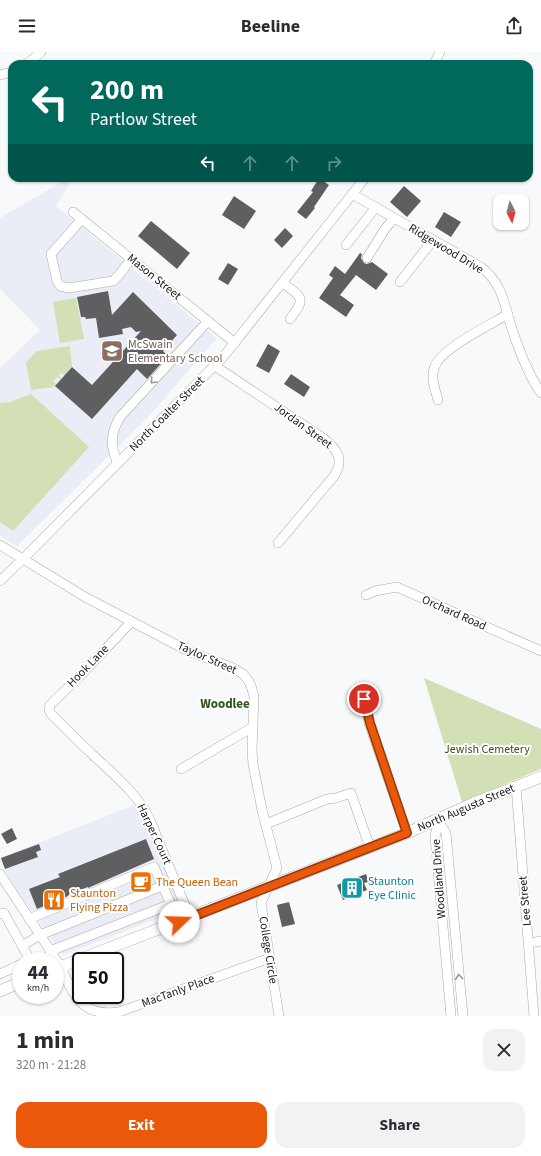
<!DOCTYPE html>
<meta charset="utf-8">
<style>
body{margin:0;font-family:"Source Sans 3",sans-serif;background:#f2f2f3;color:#2b2b33;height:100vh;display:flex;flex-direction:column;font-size:15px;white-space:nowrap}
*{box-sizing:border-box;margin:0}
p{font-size:13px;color:#7c7c81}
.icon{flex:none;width:22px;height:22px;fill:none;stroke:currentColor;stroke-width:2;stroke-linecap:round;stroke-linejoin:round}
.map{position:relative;height:964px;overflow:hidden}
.side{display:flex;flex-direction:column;background:#fff;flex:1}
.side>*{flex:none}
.hud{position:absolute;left:8px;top:8px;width:525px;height:122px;border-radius:12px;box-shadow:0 1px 3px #0004;background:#00695c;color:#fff;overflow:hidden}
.needle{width:26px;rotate:174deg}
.controls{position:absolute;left:493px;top:142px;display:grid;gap:8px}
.controls a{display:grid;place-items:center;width:36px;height:36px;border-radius:8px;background:#fff;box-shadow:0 1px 3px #0004;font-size:20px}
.speed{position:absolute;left:12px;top:900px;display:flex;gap:8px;font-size:20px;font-weight:700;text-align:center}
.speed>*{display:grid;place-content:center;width:52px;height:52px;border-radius:50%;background:#fff;box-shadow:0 1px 3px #0004;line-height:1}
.speed small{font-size:10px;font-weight:400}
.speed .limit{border:2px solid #111;border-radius:6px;background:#fff;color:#111}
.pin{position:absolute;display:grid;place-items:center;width:34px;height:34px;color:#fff;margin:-17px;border:2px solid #fff;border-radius:50%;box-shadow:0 1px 4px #0007}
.me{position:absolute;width:44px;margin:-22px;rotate:69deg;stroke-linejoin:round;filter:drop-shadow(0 0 3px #0008)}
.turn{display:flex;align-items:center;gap:14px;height:84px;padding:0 16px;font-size:18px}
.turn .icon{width:52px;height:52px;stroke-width:2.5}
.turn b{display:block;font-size:28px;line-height:34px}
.lanes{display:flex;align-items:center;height:38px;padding:0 16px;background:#0003;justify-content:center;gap:20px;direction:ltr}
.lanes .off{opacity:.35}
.round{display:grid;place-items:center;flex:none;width:42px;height:42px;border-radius:12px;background:#f2f2f3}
.summary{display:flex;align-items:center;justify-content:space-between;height:68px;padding:0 16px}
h1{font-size:24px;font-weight:700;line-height:30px}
.cta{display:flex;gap:8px;margin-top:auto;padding:8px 16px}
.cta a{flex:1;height:46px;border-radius:12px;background:#ea580c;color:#fff;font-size:16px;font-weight:700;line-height:46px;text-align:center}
.cta a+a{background:#f2f2f3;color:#2b2b33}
header{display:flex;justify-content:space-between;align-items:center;height:52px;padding:0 16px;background:#fff;font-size:18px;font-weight:700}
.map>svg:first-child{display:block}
.built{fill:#eaedf6}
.green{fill:#d3e0b5}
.building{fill:#5e5f60}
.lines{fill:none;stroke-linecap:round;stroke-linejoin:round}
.minor-casing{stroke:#aaaaac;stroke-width:10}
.major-casing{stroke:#aaaaac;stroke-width:12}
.minor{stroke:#fff;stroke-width:9}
.major{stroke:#fff;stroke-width:11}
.oneway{stroke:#989898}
.route-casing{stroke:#983908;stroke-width:10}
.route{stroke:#ea580c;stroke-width:7}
.labels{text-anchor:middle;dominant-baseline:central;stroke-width:4;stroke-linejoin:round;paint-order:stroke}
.street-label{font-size:12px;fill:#19191a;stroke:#fff}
.education-label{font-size:12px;fill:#785e54;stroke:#fff;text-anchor:start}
.park-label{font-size:12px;fill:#3f4b17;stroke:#fff}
.culture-label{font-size:12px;fill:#0d838f;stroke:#fff;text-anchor:start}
.food-label{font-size:12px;fill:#c56008;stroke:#fff;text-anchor:start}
.neighbourhood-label{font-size:13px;font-weight:bold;fill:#2e561a;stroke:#fff}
</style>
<header><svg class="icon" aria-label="menu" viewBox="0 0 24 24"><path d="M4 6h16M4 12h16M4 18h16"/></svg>Beeline<svg class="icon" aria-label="share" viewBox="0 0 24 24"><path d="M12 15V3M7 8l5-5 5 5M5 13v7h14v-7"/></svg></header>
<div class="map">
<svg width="541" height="964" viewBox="0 0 541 964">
<rect width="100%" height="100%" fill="#f8f9fa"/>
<g class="built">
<polygon points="68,126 73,126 56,154 217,286 150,363 16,495 0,483 0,316 40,278 0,237 0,166"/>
<polygon points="135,753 184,856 63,903 15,836 0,809 0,806"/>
</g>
<g class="green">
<polygon points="76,246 84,287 60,291 53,250"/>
<polygon points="70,294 72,314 64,323 62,321 59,323 61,326 60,327 57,325 53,329 56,332 54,335 31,338 26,311 37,299"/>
<polygon points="31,342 89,395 13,479 0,470 0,351 10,350"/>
<polygon points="424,626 541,677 541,717 462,750"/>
</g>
<g class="building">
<polygon points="319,126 329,133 314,155 315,156 306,167 297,160 313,140 311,139"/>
<polygon points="404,134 421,149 407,165 390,150"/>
<polygon points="234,144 256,159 244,177 222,163"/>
<polygon points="444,160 461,170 451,185 435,175"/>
<polygon points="151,169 190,201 177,217 138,184"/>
<polygon points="285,176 293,184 282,196 274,188"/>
<polygon points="360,201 362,202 361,206 364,211 367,212 372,210 388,222 376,238 356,223 340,243 354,253 346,265 319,246 333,226 329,223 335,214 345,222"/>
<polygon points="228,211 238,217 228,233 218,227"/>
<polygon points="108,239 112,263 133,240 177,283 163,299 168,304 147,327 137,317 92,367 55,334 72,315 92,333 141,279 136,280 131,275 122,277 123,282 99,286 96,266 86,267 85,265 81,265 77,245"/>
<polygon points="268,292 280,299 269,321 256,314"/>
<polygon points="291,322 310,335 304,345 284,332"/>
<polygon points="12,776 17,787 7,792 1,782"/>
<polygon points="146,787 154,807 88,836 88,835 75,840 75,841 37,857 29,837 60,825 58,822"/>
<polygon points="39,792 41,798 36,800 38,805 5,817 1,806"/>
<polygon points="366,822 369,830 364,831 367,838 343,848 337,833"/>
<polygon points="289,850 295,872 282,875 277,853"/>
</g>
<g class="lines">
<g class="minor-casing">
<g id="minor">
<polyline points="27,12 41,0"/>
<polyline points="434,12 440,0"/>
<polyline points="0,23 12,20"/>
<path d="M352,142L481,215C504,233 504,254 513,280C520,301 528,322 541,341"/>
<polyline points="73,160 235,291"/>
<polyline points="82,167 51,202 57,229 60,234 69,236 113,229 119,223 132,206"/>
<polyline points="346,193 376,155"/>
<polyline points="367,206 385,177 394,166"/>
<polyline points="400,230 433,188"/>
<path d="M283,231C303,246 306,246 290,267"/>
<path d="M215,314L323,386C337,397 345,407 334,424L278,491"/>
<path d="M438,348C435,337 430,325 435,314C442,296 490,273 508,262"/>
<path d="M118,412C110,394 110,382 120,365L208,269"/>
<polyline points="0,493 85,545 188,599 233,616 243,622 248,628 251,634 254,644 252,698 253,712 262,758 277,816 261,851 279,964"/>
<polyline points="0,529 23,507 224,304 365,126"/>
<polyline points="366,543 375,539 397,535 541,599"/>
<path d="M131,570L81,623L50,653L49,658L51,662C65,676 79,690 93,703C114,723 138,742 150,768L190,866"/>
<polyline points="364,647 369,671 407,781"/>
<polyline points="181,717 253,675"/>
<polyline points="516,734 534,964"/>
<polyline points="438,769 446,781 463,964"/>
<polyline points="438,769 435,785 451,964"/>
<polyline points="266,772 327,747 336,746 351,741 370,796"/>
<path d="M0,822C20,853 41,883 60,914C67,927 72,944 84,953C94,961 106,962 119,960L270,906"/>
<polyline points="0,862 4,861 30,908 28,909"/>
<polyline points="29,867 154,815 179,870"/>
<polyline points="529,891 541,889"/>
<polyline points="22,894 40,883 162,834"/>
<polyline points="50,899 171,852"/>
<polyline points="0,922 21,912"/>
</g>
</g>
<g class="major-casing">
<g id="major">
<polyline points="55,917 407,781 474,751 541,725"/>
<polyline points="0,939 21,930"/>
</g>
</g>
<use href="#minor" class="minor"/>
<use href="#major" class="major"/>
</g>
<defs><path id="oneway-chevron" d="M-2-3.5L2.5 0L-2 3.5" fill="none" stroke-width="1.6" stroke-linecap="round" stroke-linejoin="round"/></defs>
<g class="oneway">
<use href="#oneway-chevron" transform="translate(153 329) rotate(133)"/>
<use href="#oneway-chevron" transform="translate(459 925) rotate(-95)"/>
</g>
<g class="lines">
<g class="route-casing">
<polyline id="route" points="179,870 407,781 370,671 364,647"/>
</g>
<use href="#route" class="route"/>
</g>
<defs>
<g id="school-square" transform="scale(1.15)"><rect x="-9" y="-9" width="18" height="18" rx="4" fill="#8d6e63" stroke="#fff"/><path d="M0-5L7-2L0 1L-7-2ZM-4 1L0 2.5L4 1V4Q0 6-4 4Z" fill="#fff"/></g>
<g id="cafe-square" transform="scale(1.15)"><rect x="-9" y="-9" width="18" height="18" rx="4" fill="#e8710a" stroke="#fff"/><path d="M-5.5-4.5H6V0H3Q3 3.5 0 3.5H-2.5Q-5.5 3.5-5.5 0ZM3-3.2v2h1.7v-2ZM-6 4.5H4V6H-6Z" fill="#fff"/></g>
<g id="building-square" transform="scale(1.15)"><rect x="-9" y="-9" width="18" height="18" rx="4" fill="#0f9aa8" stroke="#fff"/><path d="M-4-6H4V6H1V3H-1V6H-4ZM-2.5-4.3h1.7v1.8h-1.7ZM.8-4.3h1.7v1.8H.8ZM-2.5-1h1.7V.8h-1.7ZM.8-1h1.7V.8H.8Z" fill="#fff"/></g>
<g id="restaurant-square" transform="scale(1.15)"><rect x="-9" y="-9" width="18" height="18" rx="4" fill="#e8710a" stroke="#fff"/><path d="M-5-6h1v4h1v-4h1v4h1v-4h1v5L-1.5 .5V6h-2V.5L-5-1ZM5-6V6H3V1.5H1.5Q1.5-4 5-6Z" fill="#fff"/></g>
</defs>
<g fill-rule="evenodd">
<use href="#school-square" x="112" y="299"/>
<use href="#cafe-square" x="141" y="830"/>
<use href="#building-square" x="352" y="836"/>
<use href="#restaurant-square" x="54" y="848"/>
</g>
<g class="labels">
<g class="street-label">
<text transform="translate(446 197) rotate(31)">Ridgewood Drive</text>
<text transform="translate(154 225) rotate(39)">Mason Street</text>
<text transform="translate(167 362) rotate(-45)">North Coalter Street</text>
<text transform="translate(303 374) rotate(36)">Jordan Street</text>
<text transform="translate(454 561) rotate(24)">Orchard Road</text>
<text transform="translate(207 606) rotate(24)">Taylor Street</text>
<text transform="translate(88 614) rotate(-46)">Hook Lane</text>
<text transform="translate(466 756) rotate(-23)">North Augusta Street</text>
<text transform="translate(154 782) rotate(65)">Harper Court</text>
<text transform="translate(439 827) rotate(-94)">Woodland Drive</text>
<text transform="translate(525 849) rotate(-95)">Lee Street</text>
<text transform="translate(268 898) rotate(81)">College Circle</text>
<text transform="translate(178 939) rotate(-20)">MacTanly Place</text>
</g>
<g class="education-label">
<text x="128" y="292">McSwain<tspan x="128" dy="14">Elementary School</tspan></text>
</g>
<g class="park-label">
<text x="487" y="697">Jewish Cemetery</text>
</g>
<g class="culture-label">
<text x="368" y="829">Staunton<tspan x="368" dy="14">Eye Clinic</tspan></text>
</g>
<g class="food-label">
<text x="156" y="830">The Queen Bean</text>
<text x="70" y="841">Staunton<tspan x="70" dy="14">Flying Pizza</tspan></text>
</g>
<g class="neighbourhood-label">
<text x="225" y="652">Woodlee</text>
</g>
</g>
</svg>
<div class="controls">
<a><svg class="needle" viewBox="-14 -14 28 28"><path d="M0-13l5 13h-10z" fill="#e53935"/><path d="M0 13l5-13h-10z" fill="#7c7c81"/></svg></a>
</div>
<div class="speed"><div>44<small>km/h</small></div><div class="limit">50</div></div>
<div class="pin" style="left:364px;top:647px;background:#d93025"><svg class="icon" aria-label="arrive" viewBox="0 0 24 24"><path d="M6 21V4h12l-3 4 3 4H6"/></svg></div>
<svg class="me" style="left:179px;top:870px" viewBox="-20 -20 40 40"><circle r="19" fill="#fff"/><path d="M0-13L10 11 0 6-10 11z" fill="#ea580c"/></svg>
<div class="hud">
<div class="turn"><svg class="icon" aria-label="left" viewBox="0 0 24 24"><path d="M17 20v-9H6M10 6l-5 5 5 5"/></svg><div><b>200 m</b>Partlow Street</div></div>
<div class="lanes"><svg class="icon" aria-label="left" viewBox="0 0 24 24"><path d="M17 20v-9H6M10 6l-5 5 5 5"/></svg><svg class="icon off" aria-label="ahead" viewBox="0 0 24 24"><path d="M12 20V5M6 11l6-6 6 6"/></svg><svg class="icon off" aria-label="ahead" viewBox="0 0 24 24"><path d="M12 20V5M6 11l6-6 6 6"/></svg><svg class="icon off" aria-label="right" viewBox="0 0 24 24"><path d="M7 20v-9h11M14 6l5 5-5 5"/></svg></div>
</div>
</div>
<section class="side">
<div class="summary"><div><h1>1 min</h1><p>320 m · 21:28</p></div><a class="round"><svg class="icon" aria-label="close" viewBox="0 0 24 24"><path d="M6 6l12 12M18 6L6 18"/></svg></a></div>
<div class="cta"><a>Exit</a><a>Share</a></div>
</section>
